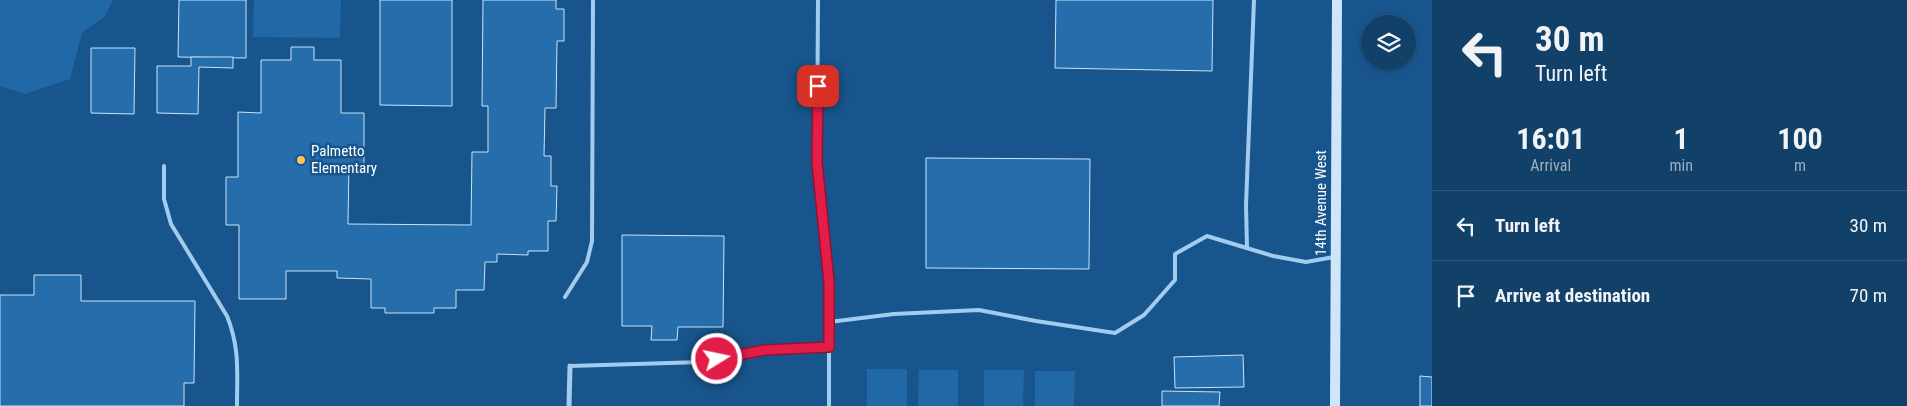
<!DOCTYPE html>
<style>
body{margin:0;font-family:"Roboto Condensed",sans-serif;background:#1a476f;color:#f1f3f6;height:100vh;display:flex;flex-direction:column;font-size:19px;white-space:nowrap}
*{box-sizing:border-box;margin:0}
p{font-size:16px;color:#9cafc0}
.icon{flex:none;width:28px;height:28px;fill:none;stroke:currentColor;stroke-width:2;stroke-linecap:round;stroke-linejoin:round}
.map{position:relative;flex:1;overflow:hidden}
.drawer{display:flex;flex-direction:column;background:#114069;width:475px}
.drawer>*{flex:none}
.banner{background:#114069;color:#f1f3f6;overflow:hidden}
.fabs{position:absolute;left:1361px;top:15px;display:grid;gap:10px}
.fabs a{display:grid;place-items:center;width:55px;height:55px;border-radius:50%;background:#114069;box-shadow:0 1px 4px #0004,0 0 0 1px #30597d;font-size:25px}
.pin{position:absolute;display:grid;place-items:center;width:42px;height:42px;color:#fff;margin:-21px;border-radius:10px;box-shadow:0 2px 8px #0006}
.me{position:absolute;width:55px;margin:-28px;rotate:80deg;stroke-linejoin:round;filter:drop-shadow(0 0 4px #0008)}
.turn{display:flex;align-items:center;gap:18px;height:105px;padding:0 20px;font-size:22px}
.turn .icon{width:65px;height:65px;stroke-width:2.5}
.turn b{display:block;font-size:35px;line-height:42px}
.eta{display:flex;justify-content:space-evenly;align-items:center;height:85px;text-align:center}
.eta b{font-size:30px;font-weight:700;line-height:35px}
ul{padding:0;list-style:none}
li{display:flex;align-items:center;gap:15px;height:70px;padding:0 20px;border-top:1px solid #30597d}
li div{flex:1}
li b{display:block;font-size:19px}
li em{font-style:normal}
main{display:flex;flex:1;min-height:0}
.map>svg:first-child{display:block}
.green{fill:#2068a6}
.building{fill:#266dab;stroke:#c8e4fa}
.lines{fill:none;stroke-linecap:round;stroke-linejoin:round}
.lane{stroke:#a2ccef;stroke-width:4}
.street{stroke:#a2ccef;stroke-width:5}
.secondary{stroke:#cfe6fa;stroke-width:10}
.route-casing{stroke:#92132f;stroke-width:12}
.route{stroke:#e11d48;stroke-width:9}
.poi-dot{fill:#ffc260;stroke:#17558c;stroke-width:2}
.labels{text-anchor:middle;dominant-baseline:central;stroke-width:5;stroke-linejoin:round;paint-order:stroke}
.poi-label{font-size:15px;fill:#fff;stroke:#17558c;text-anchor:start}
.street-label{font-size:15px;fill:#fff;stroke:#17558c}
</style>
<main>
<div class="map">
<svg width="1432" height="406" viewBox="0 0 1432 406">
<rect width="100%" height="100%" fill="#17558c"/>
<g class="green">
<polygon points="0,0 113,0 105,16 82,33 70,79 25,94 0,86"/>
<polygon points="254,0 341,0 340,38 253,37"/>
<rect x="867" y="369" width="40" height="37"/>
<polygon points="919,370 958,370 958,406 918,406"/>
<polygon points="984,370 1024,370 1023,406 984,406"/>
<polygon points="1035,371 1075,371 1074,406 1035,406"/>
</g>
<g class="building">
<polygon points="179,0 246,0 246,58 178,57"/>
<polygon points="380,0 452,0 452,106 380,105"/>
<polygon points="483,0 556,0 556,9 564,9 564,41 557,41 556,108 545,108 544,156 551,156 551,186 557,186 556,221 548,221 548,251 528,251 528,255 497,254 497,262 485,262 484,290 456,290 456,308 434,308 434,313 385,313 385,308 371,308 371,279 337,278 337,271 286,271 286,299 239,299 239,225 226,225 226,177 238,177 238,112 261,113 261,60 291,60 291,47 314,47 314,60 341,60 341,113 364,113 364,164 349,164 348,224 471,225 472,152 488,152 488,106 482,106"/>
<polygon points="1056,0 1213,0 1212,71 1055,68"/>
<polygon points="91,48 135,48 134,114 91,113"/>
<polygon points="191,57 233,57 233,68 199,67 198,114 157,113 157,66 191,66"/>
<polygon points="926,158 1090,159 1089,269 926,268"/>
<polygon points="622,235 724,236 723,327 678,327 677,340 651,340 652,326 622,326"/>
<polygon points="34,275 81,275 81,301 195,301 194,383 184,383 184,406 0,406 0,295 34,295"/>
<polygon points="1243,355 1244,387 1175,388 1174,357"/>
<polygon points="1420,376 1432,377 1432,406 1420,406"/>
<polygon points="1162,391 1220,392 1219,406 1162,406"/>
</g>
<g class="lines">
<g class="lane">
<polyline points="818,0 817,162 829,282 829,406"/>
<path d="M164,166V199L171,224L227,316C240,348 237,373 237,406"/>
<polyline points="1247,248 1246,205 1254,0"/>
<polyline points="565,297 587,262 592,241 593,0"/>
<polyline points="829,322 894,314 979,310 1036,321 1115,333 1144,315 1175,280 1175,254 1207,236 1273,256 1306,262 1334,257"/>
<polyline points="570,366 702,362 765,350 829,347"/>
</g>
<polyline class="street" points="569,406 570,366"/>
<polyline class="secondary" points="1335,406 1337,0"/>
</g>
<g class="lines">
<g class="route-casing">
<polyline id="route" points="717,359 765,350 829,347 829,282 817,162 818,86"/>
</g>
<use href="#route" class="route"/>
</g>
<circle class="poi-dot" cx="301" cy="160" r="5"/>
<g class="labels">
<g class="poi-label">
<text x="311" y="151">Palmetto<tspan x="311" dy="17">Elementary</tspan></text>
</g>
<g class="street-label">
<text transform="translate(1321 203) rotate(-90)">14th Avenue West</text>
</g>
</g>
</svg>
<div class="fabs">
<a><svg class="icon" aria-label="layers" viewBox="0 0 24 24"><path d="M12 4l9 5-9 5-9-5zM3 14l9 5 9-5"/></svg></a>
</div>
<div class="pin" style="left:818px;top:86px;background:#d93025"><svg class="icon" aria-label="arrive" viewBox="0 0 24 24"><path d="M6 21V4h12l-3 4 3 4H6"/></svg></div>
<svg class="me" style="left:717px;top:359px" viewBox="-20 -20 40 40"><circle r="17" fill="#e11d48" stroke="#fff" stroke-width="3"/><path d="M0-11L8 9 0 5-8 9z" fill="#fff"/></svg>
</div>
<section class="drawer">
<div class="banner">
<div class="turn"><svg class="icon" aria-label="left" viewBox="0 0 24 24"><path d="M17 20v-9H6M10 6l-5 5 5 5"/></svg><div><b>30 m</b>Turn left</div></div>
</div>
<div class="eta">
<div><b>16:01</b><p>Arrival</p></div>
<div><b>1</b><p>min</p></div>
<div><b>100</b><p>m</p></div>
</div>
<ul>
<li><svg class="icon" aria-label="left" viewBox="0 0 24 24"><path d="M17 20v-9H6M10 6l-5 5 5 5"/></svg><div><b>Turn left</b></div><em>30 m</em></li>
<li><svg class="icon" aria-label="arrive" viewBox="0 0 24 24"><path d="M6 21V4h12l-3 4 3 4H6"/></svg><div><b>Arrive at destination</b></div><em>70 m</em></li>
</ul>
</section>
</main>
